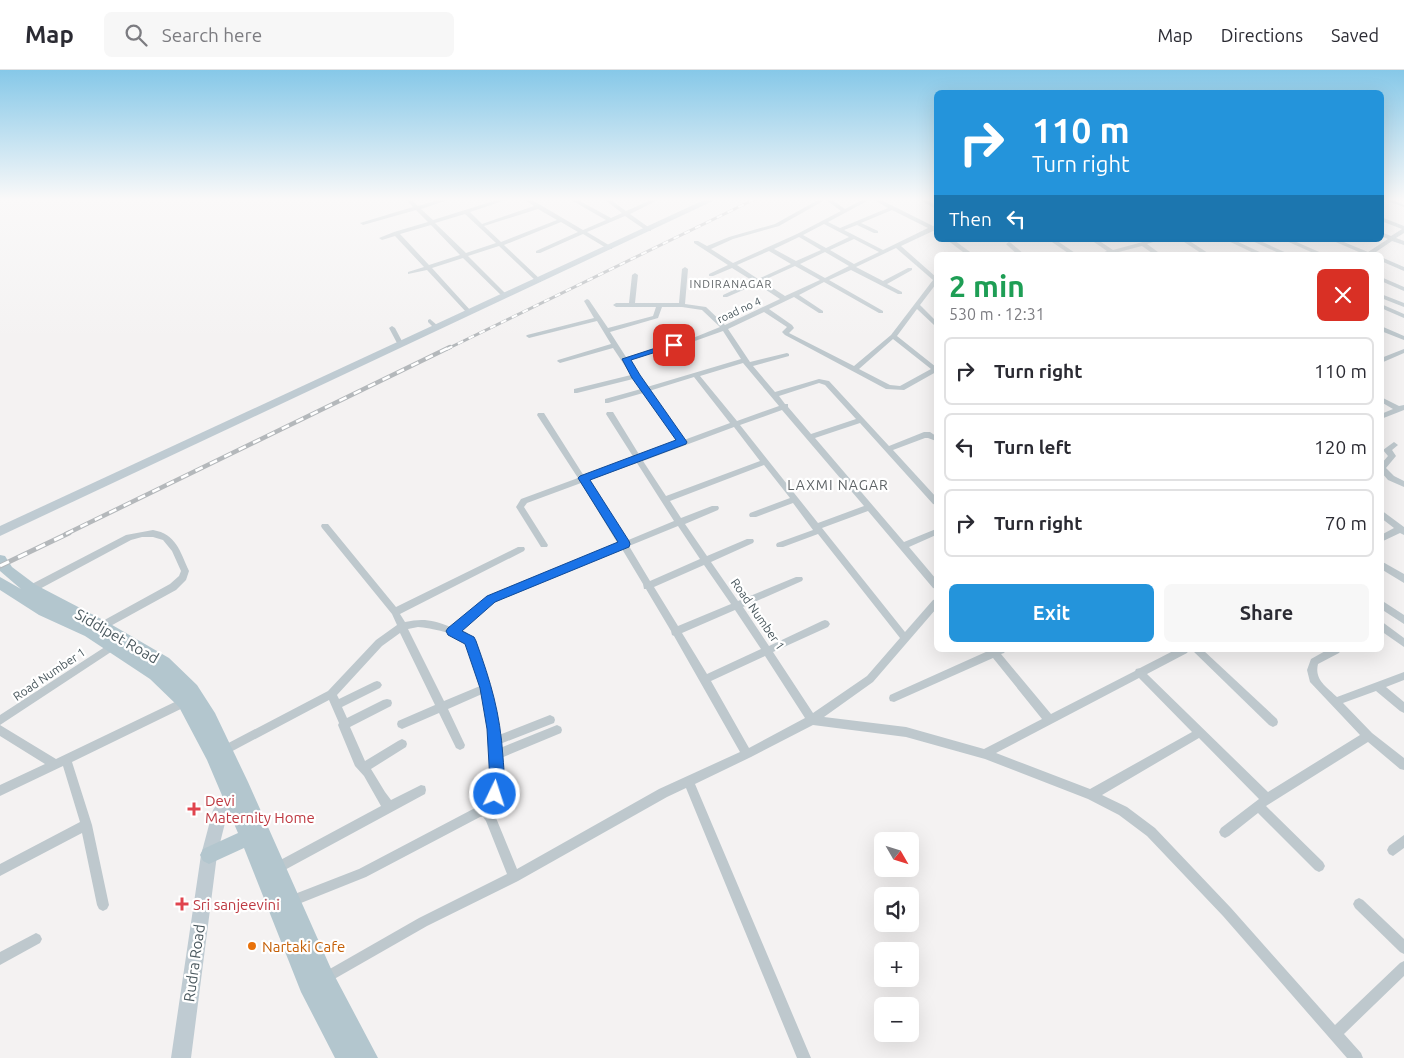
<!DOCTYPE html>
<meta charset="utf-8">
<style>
body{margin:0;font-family:Ubuntu,sans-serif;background:#f7f7f7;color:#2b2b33;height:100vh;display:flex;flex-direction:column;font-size:19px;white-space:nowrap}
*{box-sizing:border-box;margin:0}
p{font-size:16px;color:#7c7c81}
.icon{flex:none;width:28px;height:28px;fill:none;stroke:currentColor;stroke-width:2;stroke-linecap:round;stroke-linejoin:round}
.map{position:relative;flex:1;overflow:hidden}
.side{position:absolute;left:934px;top:182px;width:450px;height:400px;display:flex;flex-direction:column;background:#fff;border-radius:8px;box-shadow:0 5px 20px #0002}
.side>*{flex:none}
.guide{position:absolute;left:934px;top:20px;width:450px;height:152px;border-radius:8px;box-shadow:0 5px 20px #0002;background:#2494db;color:#fff;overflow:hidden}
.needle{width:32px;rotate:129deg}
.controls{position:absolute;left:874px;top:762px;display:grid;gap:10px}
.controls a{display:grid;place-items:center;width:45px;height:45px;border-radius:8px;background:#fff;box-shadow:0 5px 20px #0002;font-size:25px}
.pin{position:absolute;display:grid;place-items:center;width:42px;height:42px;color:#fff;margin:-21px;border-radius:10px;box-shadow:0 2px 8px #0006}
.me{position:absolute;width:55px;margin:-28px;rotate:4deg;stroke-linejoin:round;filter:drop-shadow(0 0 4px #0008)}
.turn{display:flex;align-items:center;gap:18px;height:105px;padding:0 15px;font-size:22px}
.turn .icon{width:65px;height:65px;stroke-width:2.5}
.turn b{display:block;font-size:35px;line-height:42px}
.then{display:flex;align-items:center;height:48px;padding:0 15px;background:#0003;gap:10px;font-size:19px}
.round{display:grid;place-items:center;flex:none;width:52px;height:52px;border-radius:8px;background:#f7f7f7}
.headline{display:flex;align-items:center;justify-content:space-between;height:85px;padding:0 15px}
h1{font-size:30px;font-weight:700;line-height:38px;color:#1e9e55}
.action{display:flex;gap:10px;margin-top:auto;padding:10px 15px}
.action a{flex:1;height:58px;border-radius:8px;background:#2494db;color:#fff;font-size:20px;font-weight:700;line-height:58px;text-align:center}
.action a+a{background:#f7f7f7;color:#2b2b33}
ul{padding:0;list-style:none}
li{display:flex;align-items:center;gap:15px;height:68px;margin:0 10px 8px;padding:0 5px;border:2px solid #e1e1e2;border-radius:8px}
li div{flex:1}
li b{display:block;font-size:19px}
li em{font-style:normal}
header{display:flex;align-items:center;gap:30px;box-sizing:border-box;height:70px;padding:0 25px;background:#fff;border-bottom:1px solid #e1e1e2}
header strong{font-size:24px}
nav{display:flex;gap:28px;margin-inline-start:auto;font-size:18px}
.search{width:350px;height:45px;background:#f7f7f7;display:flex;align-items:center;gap:12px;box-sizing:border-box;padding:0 18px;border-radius:8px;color:#7c7c81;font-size:19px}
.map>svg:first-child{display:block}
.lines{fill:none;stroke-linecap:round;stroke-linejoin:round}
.street{fill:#bec8cd;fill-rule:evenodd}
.secondary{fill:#bfcbd2;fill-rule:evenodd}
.primary{fill:#b3c6ce;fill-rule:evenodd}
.rail-far2-casing{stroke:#b4b8bb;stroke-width:3}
.rail-far1-casing{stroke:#b4b8bb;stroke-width:4.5}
.rail-casing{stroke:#b4b8bb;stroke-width:5}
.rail-far2{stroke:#fff;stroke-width:2;stroke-dasharray:6;stroke-linecap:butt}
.rail-far1{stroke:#fff;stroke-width:2.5;stroke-dasharray:8;stroke-linecap:butt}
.rail{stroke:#fff;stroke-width:3;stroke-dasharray:10;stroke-linecap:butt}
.route{fill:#1a73e8;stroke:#114b97}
.health-dot{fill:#e0444e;stroke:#fff;stroke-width:2}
.food-dot{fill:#e8710a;stroke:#fff;stroke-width:2}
.labels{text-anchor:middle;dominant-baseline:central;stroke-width:4.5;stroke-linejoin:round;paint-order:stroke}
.far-neighbourhood-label{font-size:11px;letter-spacing:1px;fill:#5e6366;stroke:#fff}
.far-street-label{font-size:11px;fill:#4a585e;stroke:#fff}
.street-label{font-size:12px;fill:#4a585e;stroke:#fff}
.neighbourhood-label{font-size:14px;letter-spacing:1px;fill:#5e6366;stroke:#fff}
.near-street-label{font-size:15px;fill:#4a585e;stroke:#fff}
.near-health-label{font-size:15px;fill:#be3a42;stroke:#fff;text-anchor:start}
.near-food-label{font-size:15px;fill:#c56008;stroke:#fff;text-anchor:start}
</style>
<header>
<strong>Map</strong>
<div class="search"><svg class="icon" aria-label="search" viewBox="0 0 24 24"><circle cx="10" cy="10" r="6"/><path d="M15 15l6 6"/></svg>Search here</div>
<nav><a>Map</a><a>Directions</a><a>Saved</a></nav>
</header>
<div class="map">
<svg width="1404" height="988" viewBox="0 0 1404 988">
<rect width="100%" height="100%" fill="#f4f2f2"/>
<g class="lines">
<g class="street">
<path d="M407,130H412L418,136L438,130H448L421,139L433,150L497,130H506L470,142L482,154L534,136L525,130H532L583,160L606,150L571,130H578L611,148L622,143L605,130H611L626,141L651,130H658L630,144L651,159V161H647L625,146L587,162L612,177V179H608L583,164L540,183H536V181L578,162L561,152L504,175L541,210V212H537L499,176L468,186L507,225V227H503L463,188L432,198L471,241V243H467L427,200L408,204V202L424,197L395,166L382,170L379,168L394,162L428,152L416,140L363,155L360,153L413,137ZM538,139L557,150L501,172L484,156ZM465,144L496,173L466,183L435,153ZM431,155L460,185L429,195L400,164Z"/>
<path d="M818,130H825L779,156L733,169L711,179L733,193L797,164L841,141L826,130H832L845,139L862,130H869L828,152L840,158L888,138L874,130H881L933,156L936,155V162L933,161L901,176L936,207V214L920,235L936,251V256L934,255L917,239L897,266L936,297V302L904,320L886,319L785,265L782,262L787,257L764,242L728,259L750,292L787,283L789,284V286L753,296L775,322L819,309L829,311L889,376L924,362H930L936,366V371L928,368H925L893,380L936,427V435L933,434L860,353L815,368L904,472L936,459V465L909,477L936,509V519L933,518L868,441L822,458L905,562L933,530L936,529V539L873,612L824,647L906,657L984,679L1042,649L993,588L894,632L890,631L889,628L890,625L988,581L987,580H1006L1004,583L1001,584L1051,644L1135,601L1136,599L1140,598L1175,580H1189L1187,583L1147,604L1268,722L1360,665L1310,612L1307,600L1311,589L1327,580H1341L1339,583L1318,594C1314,610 1327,617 1337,627L1404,602V610L1386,617L1404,632V643L1400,641L1376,621L1343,633L1372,663L1404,688V700L1400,699L1368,672L1266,736L1323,792L1325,796L1323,800L1319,802L1315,800L1258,743L1229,766L1225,768L1221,766L1219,762L1221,758L1259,729L1199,668L1102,725L1127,737L1155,758L1231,838L1335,955L1400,893L1404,891V906L1344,964L1361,983L1363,988H1347L1223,846L1147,766L1119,745L1088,729L985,689L906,667L813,655L751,687L695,714L811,988H797L686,718L667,727L518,811L427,856L329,912L325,914L321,912L319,908L321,904L419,848L507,804L486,751L483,747H480L366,807L291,837L287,835L285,831L287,827L359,799L475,738L482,737L490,723L492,712L489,659L482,624L448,639L465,675L464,678L460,680L456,678L439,643L402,659L398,657L397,654L398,651L435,635L400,563L382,576L337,625L339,629L374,612L377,611L380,612L382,615L380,618L342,637L347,648L383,630L387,629L391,630L392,633L391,636L350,657L365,691L398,671L402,669L406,671L407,674L406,677L371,699L385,722L391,730L421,715L425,716L426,720L425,724L281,802L277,804L273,802L271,798L273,794L381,736L364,706L355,696L338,655L339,653L329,630L225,685L221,687L217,685L216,682L217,679L328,621L376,570L397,555L392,544L322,458L321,456L322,454H328L396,537L518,477H524L525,479L524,481L400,544L405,552C423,548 433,550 451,557L480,532L497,522L618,474L581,413L527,433L524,437L548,475L547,477H541L516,437L521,429L578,408L537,345L538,343H544L584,406L634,388L606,344L607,342H613L640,386L678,372L643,323L608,333H605V329L641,319L633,309L577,323H574V319L631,305L613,278L560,293L557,291L558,290L611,274L597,251L529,268L526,266L527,265L594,248L584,231L587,229L589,230L608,258L653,246L656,237H616L613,235L616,233H629L632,205L635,203L638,205L635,233H679L682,199L685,197L688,199L685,234L706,237L725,255L780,229L757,214L727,227H723V225L753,211L732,198L713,206H709V204L728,195L694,173V171H698L707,176L729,167L775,154ZM892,140L928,158L883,180L844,160L857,155L874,163H878V161L861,153ZM824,154L849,167L826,178L803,165ZM799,167L821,180L796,191L774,179ZM854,169L879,182L854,194L830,180ZM896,178L933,210L891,265L854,296L789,263L794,258L792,255L769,239L794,227L819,243H823V241L799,225L824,212L879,243H883V241L829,210L851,200L898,224H902V222L887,214L912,200V198H908L883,211L856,197ZM769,181L791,194L758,209L737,195ZM825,182L849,196L825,208L800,194ZM795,196L820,210L785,226L762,211ZM662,237H682L702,240L720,257L688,270L626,287L610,262L658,248ZM723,261L741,289L647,317L628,290L692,272ZM893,269L931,299L900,316L890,315L859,299ZM743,293L779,336L737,351L700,306ZM694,307L730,353L684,370L649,321ZM819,313L825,315L856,349L811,364L788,337V334H785L779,326ZM782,340L864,436L818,453L740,355ZM734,357L760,391L666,426L643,391ZM637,393L674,451L626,471L587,411ZM764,395L790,428L750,443L749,445L750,447H756L793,433L813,460L777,473L776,475L777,477H783L818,464L900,568L867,606L813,643L773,582L828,557L830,554L828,551L825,550L822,551L769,576L743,537L802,511L803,509L802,507H796L738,531L711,492L753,473L754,471L753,469H747L707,486L685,454L718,440L719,438L718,436H712L681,448L670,431ZM678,456L700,489L650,511L629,476ZM622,479L643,514L644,519H646L671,561L672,565L674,566L740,682L659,719L517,799L494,743L492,741C503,720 502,712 501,688L561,663L562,660L561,657L557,655L500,678V674L554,653L555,650L554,647L550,645L499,665L491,618L475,571L466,562L460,560L486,538L503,528ZM704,495L731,534L678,556L654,517ZM735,540L761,579L707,604L682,563ZM418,557C430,558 459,563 466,574C471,582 477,606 480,616L444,631L408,559ZM765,586L805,648L749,678L711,611ZM1139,608L1192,662L1090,719L996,683Z"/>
<polygon points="920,130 927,130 936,135 936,139"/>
<polygon points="1384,130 1392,130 1404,135 1404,137"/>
<polygon points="1381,147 1404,156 1404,163 1396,168 1404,171 1404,175 1392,171 1373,184 1374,185 1366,185 1331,170 1339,170 1368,182 1388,169 1381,166 1381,162 1391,166 1402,159 1381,151"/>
<polygon points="947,170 954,170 974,185 967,185"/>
<polygon points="1049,170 1056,170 1078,185 1071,185"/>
<polygon points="1091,170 1098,170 1113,180 1150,170 1160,170 1147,174 1162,185 1155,185 1142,176 1107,185 1097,185 1107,181"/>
<polygon points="1181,170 1188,170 1211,185 1204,185"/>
<polygon points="1226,170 1234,170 1266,185 1258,185"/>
<polygon points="1250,170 1258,170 1291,185 1283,185"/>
<polygon points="1284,170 1292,170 1326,185 1318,185"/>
<polygon points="1009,172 1011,173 1025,185 1018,185 1007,175 1006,174"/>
<polygon points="1381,187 1404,197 1404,201 1381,191"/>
<polygon points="1381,207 1404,217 1404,221 1381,211"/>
<polygon points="1381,224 1404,233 1404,237 1381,228"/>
<polygon points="1381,234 1404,244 1404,248 1381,238"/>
<polygon points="430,249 438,256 438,258 434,258 428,252 428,250"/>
<polygon points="392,256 395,258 403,273 402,274 398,274 397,273 389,258"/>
<polygon points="1381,256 1404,266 1404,270 1381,261"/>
<polygon points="1404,279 1404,283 1381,293 1381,288"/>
<polygon points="1381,327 1399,336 1404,335 1404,340 1381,349 1381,344 1393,339 1381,332"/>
<polygon points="1394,372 1398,375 1392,380 1396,386 1386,398 1394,406 1404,411 1404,417 1388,410 1381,402 1381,394 1388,386 1383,380"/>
<polygon points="1381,440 1404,457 1404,465 1400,463 1381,472 1381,465 1394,458 1381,448"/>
<path d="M153,460C176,464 180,481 189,501L186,510L176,520L105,559L102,560L99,559L97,556L99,553L170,514L179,506L181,501L172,481L163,470L153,467H142L131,470L34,522H28L27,519L28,516L126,465Z"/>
<polygon points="1381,491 1404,504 1404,513 1381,499"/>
<polygon points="1381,530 1404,545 1404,554 1381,539"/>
<polygon points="1381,551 1404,568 1404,577 1381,561"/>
<polygon points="111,573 114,574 116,577 114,580 0,655 56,689 181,629 185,628 189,629 190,632 189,635 72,692 92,755 109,835 107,839 103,841 99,839 97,835 82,763 0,806 0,794 80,752 63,696 0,726 0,715 45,694 0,666 0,645"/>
<polygon points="1192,580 1203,580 1277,649 1278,652 1277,655 1273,657 1269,655"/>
<polygon points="1404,765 1404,778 1393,786 1389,784 1387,780 1389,776"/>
<polygon points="1359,828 1363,830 1404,869 1404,884 1400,882 1355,838 1353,834 1355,830"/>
<polygon points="36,863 40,865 42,869 40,873 0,895 0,882"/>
</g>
<g class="secondary">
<polygon points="704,130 715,130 0,466 0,456"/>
<polygon points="236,715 241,717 244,722 226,749 217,785 191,988 171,988 201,785 213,740 226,721"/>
</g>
<polygon class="primary" points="0,485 5,486 12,497 36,515 107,552 169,588 197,615 215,643 248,712 332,901 378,988 335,988 301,922 244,778 209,794 203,791 200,785 203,779 238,763 207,690 179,637 150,609 85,566 39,545 0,520 0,507 21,519 0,501"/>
<g class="rail-far2-casing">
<polyline id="rail-far2" points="447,279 753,130"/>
</g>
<g class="rail-far1-casing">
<polyline id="rail-far1" points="66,464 450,277"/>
</g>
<g class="rail-casing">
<polyline id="rail" points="0,496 69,463"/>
</g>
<use href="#rail-far2" class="rail-far2"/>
<use href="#rail-far1" class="rail-far1"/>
<use href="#rail" class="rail"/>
</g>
<linearGradient id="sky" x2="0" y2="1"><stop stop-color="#86c8e8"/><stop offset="0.48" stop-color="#faf9f9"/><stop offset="1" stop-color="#faf9f9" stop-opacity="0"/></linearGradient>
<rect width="1404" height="269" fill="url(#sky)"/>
<path class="route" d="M671,273L678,275L631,290L640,305L687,372L686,374L590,410L629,471L630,474L629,477L495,532L462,561L474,567L476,571C491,613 500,642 503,687C504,701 506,715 500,728L495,730L490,728L488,724L490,712L487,659L480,618L465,574L448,565L446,561L448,558L487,526L618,472L578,408L580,406L676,370L632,308L622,289Z"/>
<g class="health-dot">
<path d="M191.5 731.5h5v5h5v5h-5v5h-5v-5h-5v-5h5z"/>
<path d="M179.5 826.5h5v5h5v5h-5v5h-5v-5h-5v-5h5z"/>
</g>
<circle class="food-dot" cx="252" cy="876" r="5"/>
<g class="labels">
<g class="far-neighbourhood-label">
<text x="731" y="214">INDIRANAGAR</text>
</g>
<g class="far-street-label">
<text transform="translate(739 240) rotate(-25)">road no 4</text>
</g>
<g class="street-label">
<text transform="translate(758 544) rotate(55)">Road Number 1</text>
<text transform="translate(49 604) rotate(-34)">Road Number 1</text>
</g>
<g class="neighbourhood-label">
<text x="838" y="415">LAXMI NAGAR</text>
</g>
<g class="near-street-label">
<text transform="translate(117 566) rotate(30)">Siddipet Road</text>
<text transform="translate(194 893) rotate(-82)">Rudra Road</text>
</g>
<g class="near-health-label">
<text x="205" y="730">Devi<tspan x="205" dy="17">Maternity Home</tspan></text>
<text x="193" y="834">Sri sanjeevini</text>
</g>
<g class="near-food-label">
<text x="262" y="876">Nartaki Cafe</text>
</g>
</g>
</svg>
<div class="controls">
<a><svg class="needle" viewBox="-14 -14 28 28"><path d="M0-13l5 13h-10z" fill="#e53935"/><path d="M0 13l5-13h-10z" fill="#7c7c81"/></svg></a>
<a><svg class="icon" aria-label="sound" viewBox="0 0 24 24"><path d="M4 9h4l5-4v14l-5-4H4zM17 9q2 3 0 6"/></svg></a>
<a>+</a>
<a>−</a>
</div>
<div class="pin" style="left:674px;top:275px;background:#d93025"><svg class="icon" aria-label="arrive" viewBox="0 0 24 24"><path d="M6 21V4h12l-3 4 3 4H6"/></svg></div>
<svg class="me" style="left:495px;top:724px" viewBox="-20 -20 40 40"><circle r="17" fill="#1a73e8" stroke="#fff" stroke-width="3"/><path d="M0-11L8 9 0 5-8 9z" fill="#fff"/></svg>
<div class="guide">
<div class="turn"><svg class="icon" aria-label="right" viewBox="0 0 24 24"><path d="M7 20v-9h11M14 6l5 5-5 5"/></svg><div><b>110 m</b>Turn right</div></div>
<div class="then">Then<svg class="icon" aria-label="left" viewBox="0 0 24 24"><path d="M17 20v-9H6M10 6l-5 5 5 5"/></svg></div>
</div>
<section class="side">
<div class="headline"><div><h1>2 min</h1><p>530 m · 12:31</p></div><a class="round" style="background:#d93025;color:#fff"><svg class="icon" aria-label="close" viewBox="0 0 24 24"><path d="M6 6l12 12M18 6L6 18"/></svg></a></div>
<ul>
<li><svg class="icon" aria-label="right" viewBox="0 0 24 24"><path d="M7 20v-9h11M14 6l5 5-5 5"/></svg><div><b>Turn right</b></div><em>110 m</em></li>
<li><svg class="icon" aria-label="left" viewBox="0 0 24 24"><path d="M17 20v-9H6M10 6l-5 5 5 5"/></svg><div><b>Turn left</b></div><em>120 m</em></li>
<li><svg class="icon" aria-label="right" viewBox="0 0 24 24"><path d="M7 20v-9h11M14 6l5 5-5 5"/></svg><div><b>Turn right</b></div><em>70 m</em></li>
</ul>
<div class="action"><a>Exit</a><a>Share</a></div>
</section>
</div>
